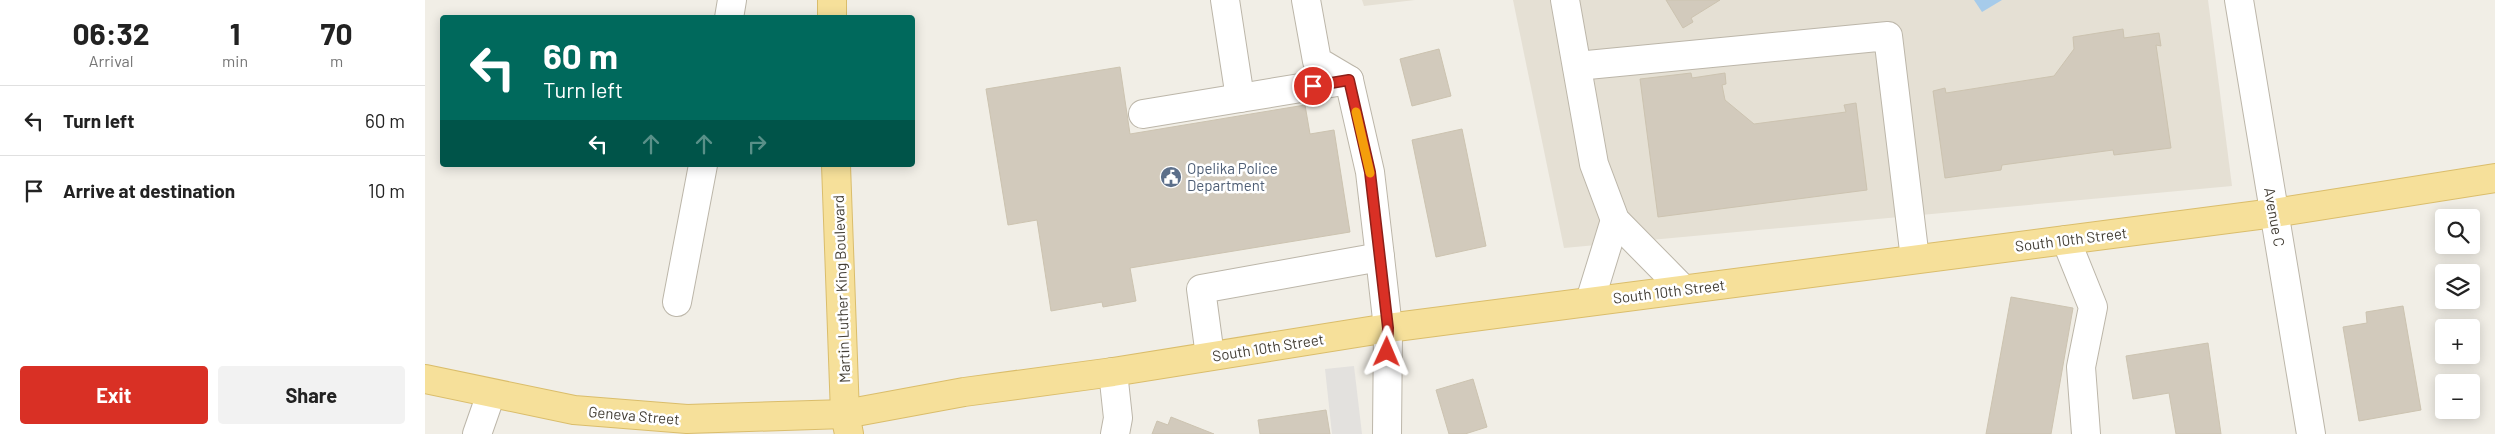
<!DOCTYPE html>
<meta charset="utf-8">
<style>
body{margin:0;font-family:Barlow,sans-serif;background:#f2f2f2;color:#222;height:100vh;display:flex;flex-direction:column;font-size:19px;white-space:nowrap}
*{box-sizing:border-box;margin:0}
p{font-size:16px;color:#767676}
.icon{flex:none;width:28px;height:28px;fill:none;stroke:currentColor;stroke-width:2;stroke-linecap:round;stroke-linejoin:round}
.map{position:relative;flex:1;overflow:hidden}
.drawer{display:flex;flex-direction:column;background:#fff;width:425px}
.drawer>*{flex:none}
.banner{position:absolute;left:15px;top:15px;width:475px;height:152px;border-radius:5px;box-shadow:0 2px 12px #0003;background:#00695c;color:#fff;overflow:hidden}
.tools{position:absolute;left:2010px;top:209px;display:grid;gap:10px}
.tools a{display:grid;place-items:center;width:45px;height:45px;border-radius:5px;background:#fff;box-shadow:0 2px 12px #0003;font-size:25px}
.pin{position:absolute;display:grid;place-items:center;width:42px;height:42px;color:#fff;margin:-21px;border:2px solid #fff;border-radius:50%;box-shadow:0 1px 5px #0007}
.me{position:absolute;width:55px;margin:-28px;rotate:1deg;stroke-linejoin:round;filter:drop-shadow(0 0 4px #0008)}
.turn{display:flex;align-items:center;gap:18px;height:105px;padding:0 20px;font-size:22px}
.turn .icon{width:65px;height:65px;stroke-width:2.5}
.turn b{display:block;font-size:35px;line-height:42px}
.lanes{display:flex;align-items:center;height:48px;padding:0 20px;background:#0003;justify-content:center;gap:25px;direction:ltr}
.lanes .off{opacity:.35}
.eta{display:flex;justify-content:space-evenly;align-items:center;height:85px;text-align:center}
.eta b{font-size:30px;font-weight:700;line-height:35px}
.button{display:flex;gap:10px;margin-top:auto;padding:10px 20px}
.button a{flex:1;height:58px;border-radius:5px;background:#d93025;color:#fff;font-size:20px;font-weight:700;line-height:58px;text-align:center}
.button a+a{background:#f2f2f2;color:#222}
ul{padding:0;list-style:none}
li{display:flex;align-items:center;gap:15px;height:70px;padding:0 20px;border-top:1px solid #e0e0e0}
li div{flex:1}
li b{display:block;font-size:19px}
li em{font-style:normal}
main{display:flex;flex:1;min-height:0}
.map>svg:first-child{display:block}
.residential{fill:#e5e0d4}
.parking{fill:#e3e1de}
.water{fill:#a6cbea}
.building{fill:#d2cabc;stroke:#ccc3b0}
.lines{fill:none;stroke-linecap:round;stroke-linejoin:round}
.minor-casing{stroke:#bcb6a9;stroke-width:30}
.major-casing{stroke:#dabd6b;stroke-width:30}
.minor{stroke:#fff;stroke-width:28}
.major{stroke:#f6e09a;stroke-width:28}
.route-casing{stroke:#8d1f18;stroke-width:12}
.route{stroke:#d93025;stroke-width:9}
.slow{stroke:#f59e0b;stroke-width:9}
.labels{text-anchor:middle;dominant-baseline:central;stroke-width:5;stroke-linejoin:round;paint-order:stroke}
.service-label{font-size:15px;fill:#4e5e75;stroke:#fff;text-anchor:start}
.street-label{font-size:15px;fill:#443f36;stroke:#fff}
</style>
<main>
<section class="drawer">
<div class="eta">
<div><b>06:32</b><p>Arrival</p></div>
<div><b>1</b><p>min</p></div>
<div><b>70</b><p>m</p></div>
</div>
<ul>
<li><svg class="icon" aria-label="left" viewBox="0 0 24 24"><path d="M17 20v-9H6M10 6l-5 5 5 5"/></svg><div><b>Turn left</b></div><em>60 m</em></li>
<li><svg class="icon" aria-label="arrive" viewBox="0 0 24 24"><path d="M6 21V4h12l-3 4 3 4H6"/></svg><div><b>Arrive at destination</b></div><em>10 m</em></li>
</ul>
<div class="button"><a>Exit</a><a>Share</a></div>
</section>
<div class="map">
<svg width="2070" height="434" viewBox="0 0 2070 434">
<rect width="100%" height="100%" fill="#f1eee6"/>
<g class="residential">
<polygon points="937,0 990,0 939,6"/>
<polygon points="1088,0 1783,0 1807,186 1139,248"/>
</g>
<polygon class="parking" points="929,366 937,434 907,434 900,369"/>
<polygon class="water" points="1549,0 1577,0 1557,12"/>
<g class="building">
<polygon points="1241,0 1295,0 1266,18 1268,22 1258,28"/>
<polygon points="1698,29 1699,38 1734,33 1736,46 1731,45 1746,148 1689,155 1688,150 1577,165 1576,170 1520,178 1508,91 1520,88 1521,93 1629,76 1649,49 1648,37"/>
<polygon points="1014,49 1026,96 987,106 975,59"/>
<polygon points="695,67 705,134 880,105 885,134 909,130 925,232 705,268 711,301 678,307 677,302 626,311 612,220 583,225 561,89"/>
<polygon points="1266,73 1267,78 1300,73 1301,84 1297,85 1300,100 1329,124 1421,112 1419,105 1431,103 1442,190 1233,217 1215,79"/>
<polygon points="1037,129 1061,246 1011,257 987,140"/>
<polygon points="1586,297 1648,308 1626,434 1561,434"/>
<polygon points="1978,306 1996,410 1934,421 1918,327 1942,323 1941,312"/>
<polygon points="1783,343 1796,434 1751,434 1744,393 1708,399 1701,356"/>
<polygon points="1048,379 1062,427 1040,434 1024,434 1011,390"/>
<polygon points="901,410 905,434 835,434 833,420"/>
<polygon points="746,417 789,434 727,434 732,421 743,425"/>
</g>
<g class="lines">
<g class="minor-casing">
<g id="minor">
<polyline points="881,0 892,61 924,80 945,172 955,257 963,328 962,434"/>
<polyline points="1140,0 1169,164 1190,220 1258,289"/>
<polyline points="1814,0 1886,434"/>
<polyline points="304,18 307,0"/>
<polyline points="1152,66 1463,36 1490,259"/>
<polyline points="815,98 924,80"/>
<polyline points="718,114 815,98 800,0"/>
<polyline points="1641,240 1668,307 1656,367 1661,434"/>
<polyline points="1165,301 1190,220"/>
<polyline points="252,302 278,165"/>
<polyline points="785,356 776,289 955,257"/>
<polyline points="688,372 693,418 690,434"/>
<polyline points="52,434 66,394"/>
</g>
</g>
<g class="major-casing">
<g id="major">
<polyline points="407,0 407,18"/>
<polyline points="411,165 420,414 424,434"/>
<polyline points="0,379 149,410 262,419 420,414 539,392 688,372 963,328 1849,213 2070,178"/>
</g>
</g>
<use href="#minor" class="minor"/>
<use href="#major" class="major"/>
</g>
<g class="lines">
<g class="route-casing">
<polyline id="route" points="888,86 924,80 945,172 963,328 962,352"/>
</g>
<use href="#route" class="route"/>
<polyline class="slow" points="931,112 945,173"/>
</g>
<defs>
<g id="civic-disc" transform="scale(1.125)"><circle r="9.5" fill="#5c6f8a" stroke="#fff"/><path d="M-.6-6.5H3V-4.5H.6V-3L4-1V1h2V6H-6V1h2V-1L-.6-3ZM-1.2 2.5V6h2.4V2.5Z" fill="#fff"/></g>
</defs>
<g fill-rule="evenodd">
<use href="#civic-disc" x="746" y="177"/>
</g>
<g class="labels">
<g class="service-label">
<text x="762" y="168">Opelika Police<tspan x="762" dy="17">Department</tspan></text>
</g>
<g class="street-label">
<text transform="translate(1850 217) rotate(80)">Avenue C</text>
<text transform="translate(1646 239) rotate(-7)">South 10th Street</text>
<text transform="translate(416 289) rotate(-92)">Martin Luther King Boulevard</text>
<text transform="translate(1244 291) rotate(-7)">South 10th Street</text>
<text transform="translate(843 347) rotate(-9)">South 10th Street</text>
<text transform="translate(209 415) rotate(5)">Geneva Street</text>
</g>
</g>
</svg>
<div class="tools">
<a><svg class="icon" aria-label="search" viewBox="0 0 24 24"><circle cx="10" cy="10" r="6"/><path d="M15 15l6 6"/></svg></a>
<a><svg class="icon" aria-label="layers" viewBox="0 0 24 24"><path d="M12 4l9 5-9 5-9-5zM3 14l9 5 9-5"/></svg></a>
<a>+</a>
<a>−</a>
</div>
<div class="pin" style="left:888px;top:86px;background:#d93025"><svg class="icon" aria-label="arrive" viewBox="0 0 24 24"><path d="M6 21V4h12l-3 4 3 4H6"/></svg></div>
<svg class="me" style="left:962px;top:352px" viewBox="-20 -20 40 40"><path d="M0-17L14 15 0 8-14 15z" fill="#d93025" stroke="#fff" stroke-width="4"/></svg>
<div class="banner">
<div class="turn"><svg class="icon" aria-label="left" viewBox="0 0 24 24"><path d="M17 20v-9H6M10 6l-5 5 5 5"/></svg><div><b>60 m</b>Turn left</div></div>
<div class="lanes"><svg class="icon" aria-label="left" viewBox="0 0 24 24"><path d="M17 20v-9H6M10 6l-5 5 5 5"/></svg><svg class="icon off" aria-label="ahead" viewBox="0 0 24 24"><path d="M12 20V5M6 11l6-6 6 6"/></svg><svg class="icon off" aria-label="ahead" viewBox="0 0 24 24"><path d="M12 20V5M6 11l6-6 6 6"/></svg><svg class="icon off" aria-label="right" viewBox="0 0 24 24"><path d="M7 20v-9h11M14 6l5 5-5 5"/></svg></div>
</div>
</div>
</main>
